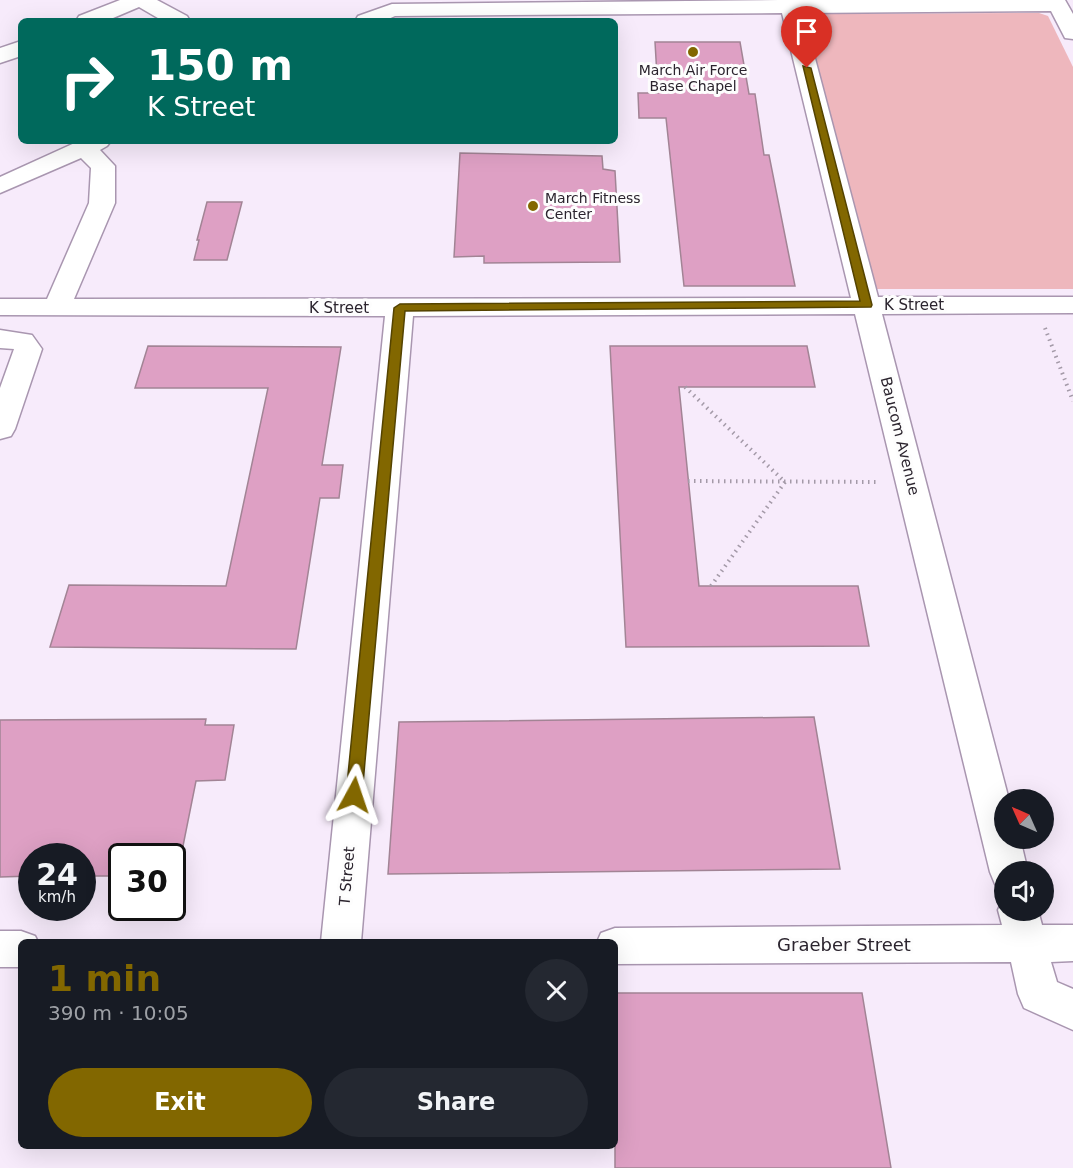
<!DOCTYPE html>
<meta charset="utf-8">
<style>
body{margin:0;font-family:"DejaVu Sans",sans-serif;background:#242831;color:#f1f3f6;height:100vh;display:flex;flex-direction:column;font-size:22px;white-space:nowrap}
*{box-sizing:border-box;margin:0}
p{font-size:20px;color:#9ea1a6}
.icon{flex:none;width:33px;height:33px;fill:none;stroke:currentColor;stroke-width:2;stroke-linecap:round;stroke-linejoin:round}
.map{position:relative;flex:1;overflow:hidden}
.panel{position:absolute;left:18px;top:939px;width:600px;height:210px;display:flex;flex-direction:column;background:#171b24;border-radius:9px;box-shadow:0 6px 24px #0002}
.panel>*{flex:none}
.banner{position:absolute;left:18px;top:18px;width:600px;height:126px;border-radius:9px;box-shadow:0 6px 24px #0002;background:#00695c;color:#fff;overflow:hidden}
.needle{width:39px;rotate:315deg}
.tools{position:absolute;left:994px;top:789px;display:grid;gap:12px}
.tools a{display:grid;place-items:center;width:60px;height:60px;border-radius:50%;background:#171b24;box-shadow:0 6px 24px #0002;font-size:30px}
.speed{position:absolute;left:18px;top:843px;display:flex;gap:12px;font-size:30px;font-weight:700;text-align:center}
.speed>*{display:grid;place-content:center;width:78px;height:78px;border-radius:50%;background:#171b24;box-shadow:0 6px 24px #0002;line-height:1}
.speed small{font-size:15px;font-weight:400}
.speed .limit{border:3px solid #111;border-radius:9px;background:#fff;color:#111}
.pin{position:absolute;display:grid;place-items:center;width:51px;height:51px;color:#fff;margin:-62px -26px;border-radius:50% 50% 50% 0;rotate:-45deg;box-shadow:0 0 6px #0007}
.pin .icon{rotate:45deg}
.me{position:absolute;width:66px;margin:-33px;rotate:5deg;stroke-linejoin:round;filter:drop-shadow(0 0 4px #0008)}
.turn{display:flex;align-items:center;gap:21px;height:126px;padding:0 30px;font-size:27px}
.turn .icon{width:78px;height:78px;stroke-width:2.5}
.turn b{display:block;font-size:42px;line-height:51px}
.round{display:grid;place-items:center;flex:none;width:63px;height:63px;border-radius:32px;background:#242831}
.headline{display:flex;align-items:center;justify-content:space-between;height:102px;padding:0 30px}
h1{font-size:36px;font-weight:700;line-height:45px;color:#826700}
.action{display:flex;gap:12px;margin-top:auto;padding:12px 30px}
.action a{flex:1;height:69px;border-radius:36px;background:#826700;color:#fff;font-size:24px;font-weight:700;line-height:69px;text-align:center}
.action a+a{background:#242831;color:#f1f3f6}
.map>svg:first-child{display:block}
.green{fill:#eeb7bd}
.building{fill:#dea0c4;stroke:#a28495;stroke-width:1.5}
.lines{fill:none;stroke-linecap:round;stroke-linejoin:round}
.minor-casing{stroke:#a996b0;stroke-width:3}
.path{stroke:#a49aa8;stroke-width:4;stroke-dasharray:1.5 4.5;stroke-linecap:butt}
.minor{fill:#fff;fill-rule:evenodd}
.route{fill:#826700;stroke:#544300;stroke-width:1.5}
.poi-dot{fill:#826700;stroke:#fdfdfd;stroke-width:2}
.labels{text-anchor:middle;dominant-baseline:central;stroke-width:6;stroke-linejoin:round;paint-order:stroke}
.far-poi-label{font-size:14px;fill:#2b242e;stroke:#fdfdfd}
.street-label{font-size:15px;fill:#2b242e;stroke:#fdfdfd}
.near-street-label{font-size:18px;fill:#2b242e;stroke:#fdfdfd}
</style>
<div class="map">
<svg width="1073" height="1168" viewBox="0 0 1073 1168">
<rect width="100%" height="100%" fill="#f7ebfb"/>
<polygon class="green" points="1039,13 1048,16 1073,67 1073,289 876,289 803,16 810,14"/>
<g class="building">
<polygon points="655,42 740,42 749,94 755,94 764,155 769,155 795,286 684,286 666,118 639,118 638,93 658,93"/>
<polygon points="460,153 602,156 603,169 615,171 620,262 484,263 484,256 454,257"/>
<polygon points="207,202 242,202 227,260 194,260 199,240 197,240"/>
<polygon points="148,346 341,347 322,465 343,465 339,498 320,498 296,649 50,647 69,585 226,586 268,388 135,388"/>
<polygon points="610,346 807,346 815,387 679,387 699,586 858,586 869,646 626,647"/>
<polygon points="814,717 840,869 388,874 399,722"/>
<polygon points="206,719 205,725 234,725 225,780 196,781 181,856 122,856 122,876 82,876 82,856 32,856 32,876 0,877 0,720"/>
<polygon points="615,993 862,993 891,1168 615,1168"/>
</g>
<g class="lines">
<g class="minor-casing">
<g id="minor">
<polygon points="120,0 157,0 187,16 190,21 163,21 139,7 106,21 76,21 79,16"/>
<polygon points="779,0 1065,0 1073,14 1073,39 1065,38 1051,11 803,13 878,297 1073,297 1073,313 882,314 1009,800 1005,800 1005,838 1020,838 1028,872 1005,872 1005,888 995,884 990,872 855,314 413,316 361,942 321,942 385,316 0,315 0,299 47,299 89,203 91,168 81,158 0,193 0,177 79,141 111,141 107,146 100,150 115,166 115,203 74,299 851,298 782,13 395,16 384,21 355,21 358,16 392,4"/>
<polygon points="21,41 21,56 0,63 0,48"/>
<polygon points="0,330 32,335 42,349 15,429 11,436 0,439 0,388 14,349 0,348"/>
<polygon points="1004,897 1005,910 1038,910 1042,925 1073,925 1073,961 1051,962 1057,982 1073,989 1073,1030 1024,1008 1018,994 1011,962 615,964 615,942 597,942 601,933 615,928 1002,925 998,910"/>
<polygon points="0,931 21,931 35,936 38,942 21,942 21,967 0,967"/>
</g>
</g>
<g class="path">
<polyline points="1045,328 1073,401"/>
<polyline points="685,387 785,482 711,586"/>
<polyline points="688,481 877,482"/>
</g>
<use href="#minor" class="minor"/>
</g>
<polygon class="route" points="803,66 811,68 872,305 871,307 405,311 362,795 359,800 354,802 349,800 346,795 394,308 400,304 860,301"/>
<g class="poi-dot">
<circle cx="693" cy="52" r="6"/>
<circle cx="533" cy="206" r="6"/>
</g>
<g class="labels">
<g class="far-poi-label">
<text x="693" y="70">March Air Force<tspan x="693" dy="16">Base Chapel</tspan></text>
<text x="545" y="198" text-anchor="start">March Fitness<tspan x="545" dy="16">Center</tspan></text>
</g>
<g class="street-label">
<text x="914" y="305">K Street</text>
<text x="339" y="308">K Street</text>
<text transform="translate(900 436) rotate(76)">Baucom Avenue</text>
<text transform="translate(347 876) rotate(-85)">T Street</text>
</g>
<g class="near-street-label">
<text x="844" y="944">Graeber Street</text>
</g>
</g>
</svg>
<div class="tools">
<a><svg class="needle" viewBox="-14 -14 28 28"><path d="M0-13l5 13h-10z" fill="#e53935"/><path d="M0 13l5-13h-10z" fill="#9ea1a6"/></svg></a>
<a><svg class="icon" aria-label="sound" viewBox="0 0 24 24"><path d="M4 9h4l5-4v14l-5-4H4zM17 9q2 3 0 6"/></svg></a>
</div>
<div class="speed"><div>24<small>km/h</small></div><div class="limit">30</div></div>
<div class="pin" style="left:807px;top:68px;background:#d93025"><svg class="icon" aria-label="arrive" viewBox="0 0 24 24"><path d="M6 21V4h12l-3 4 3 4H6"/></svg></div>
<svg class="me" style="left:354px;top:795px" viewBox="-20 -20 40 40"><path d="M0-17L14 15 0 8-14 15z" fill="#826700" stroke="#fff" stroke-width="4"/></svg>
<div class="banner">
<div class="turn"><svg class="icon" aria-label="right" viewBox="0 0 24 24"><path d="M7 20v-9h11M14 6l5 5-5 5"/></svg><div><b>150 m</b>K Street</div></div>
</div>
<section class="panel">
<div class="headline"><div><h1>1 min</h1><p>390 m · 10:05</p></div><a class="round"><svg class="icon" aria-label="close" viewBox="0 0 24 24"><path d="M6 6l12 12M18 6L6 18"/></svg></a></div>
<div class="action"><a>Exit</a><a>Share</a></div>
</section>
</div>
